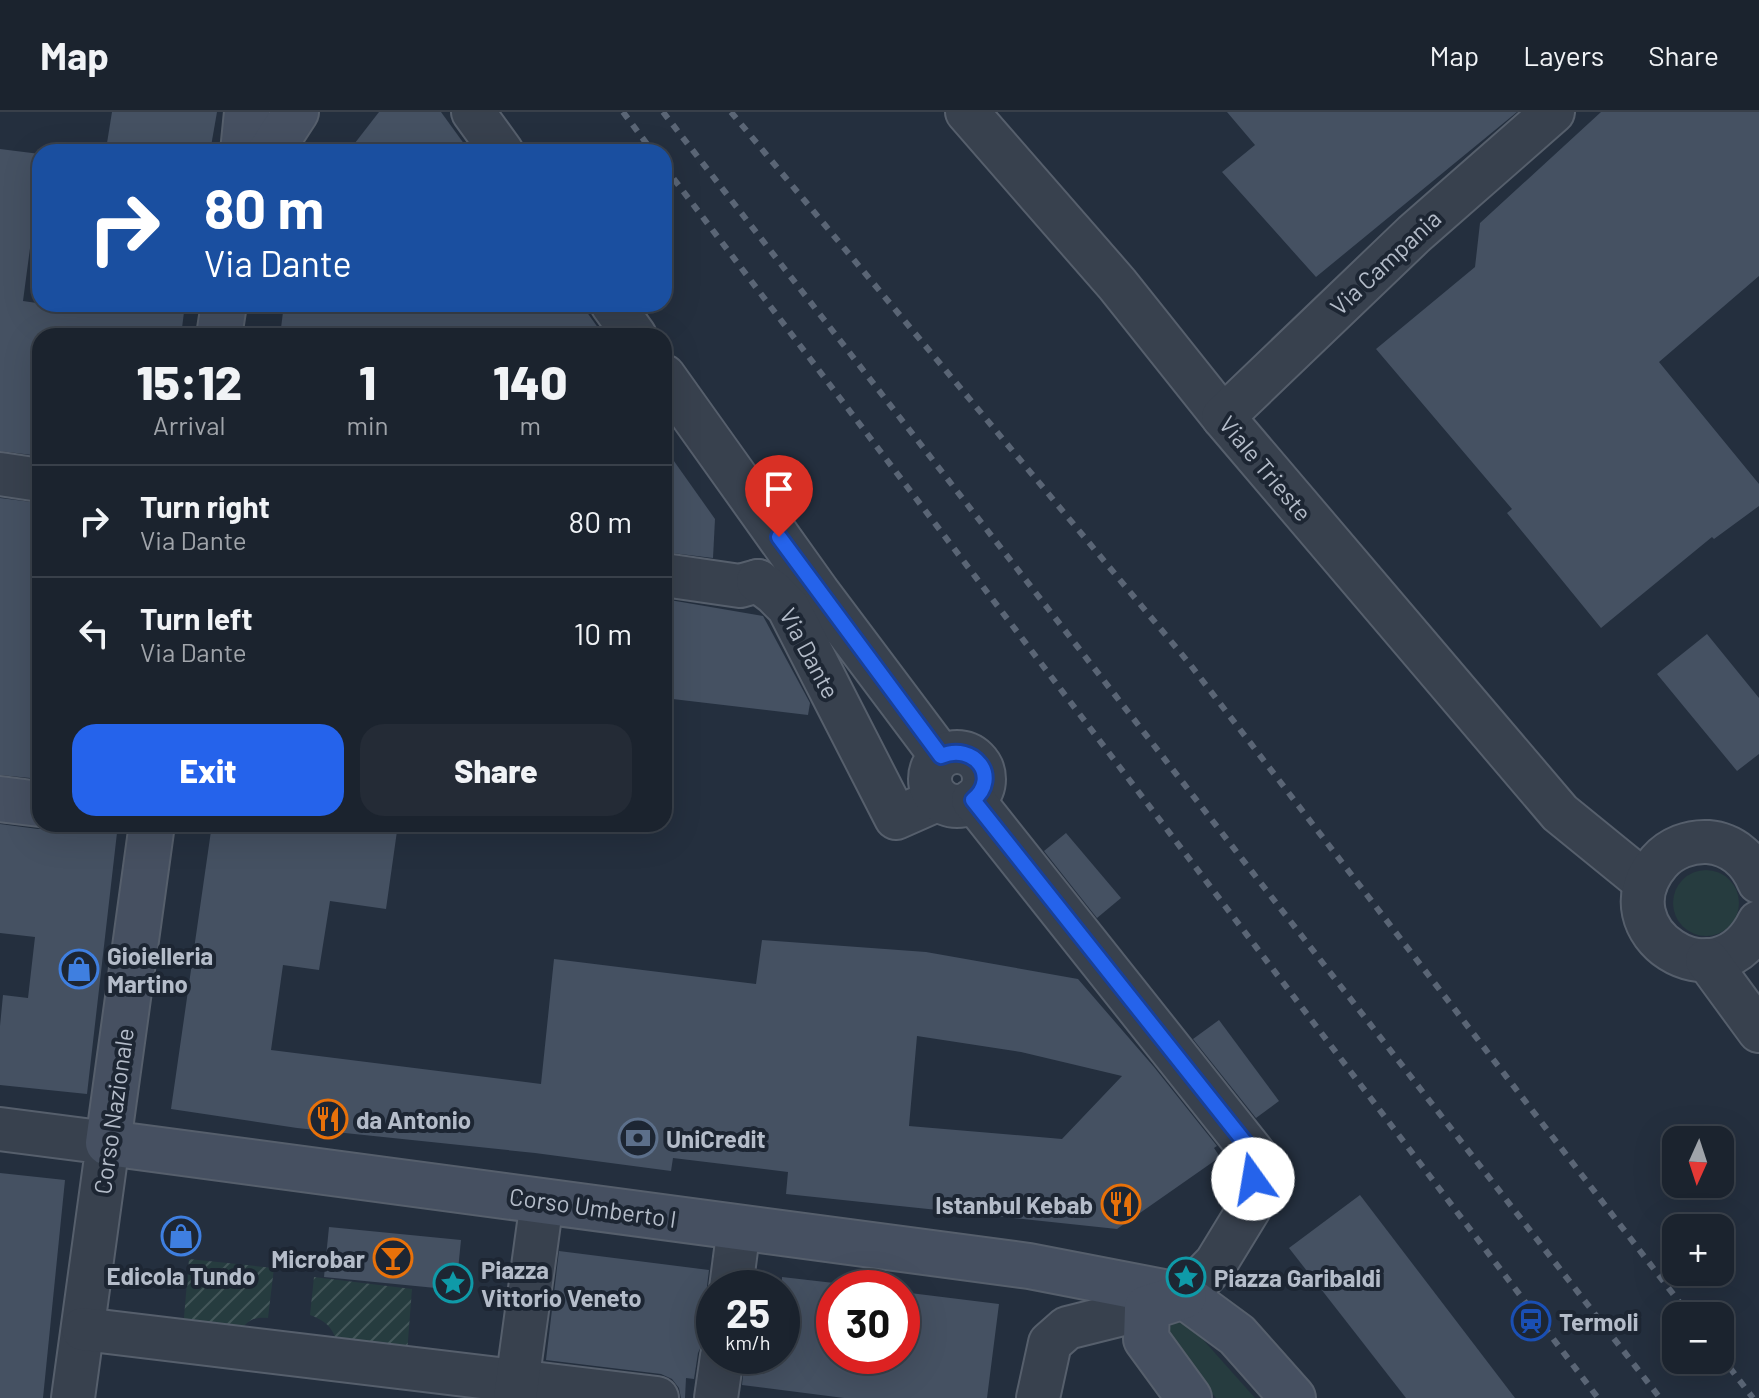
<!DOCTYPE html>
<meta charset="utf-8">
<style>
body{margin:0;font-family:Barlow,sans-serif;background:#242b36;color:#f1f3f6;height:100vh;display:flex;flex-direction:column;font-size:30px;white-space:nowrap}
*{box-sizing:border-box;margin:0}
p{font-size:26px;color:#a0a4aa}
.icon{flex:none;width:44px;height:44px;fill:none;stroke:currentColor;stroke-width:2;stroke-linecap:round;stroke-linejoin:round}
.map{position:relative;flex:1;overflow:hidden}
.panel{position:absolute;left:32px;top:216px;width:640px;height:504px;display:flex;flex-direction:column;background:#1b232e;border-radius:24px;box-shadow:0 8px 32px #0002,0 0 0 2px #39404a}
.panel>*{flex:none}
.guide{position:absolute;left:32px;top:32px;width:640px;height:168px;border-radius:24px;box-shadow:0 8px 32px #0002,0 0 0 2px #39404a;background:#1a4fa0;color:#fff;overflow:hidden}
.needle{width:52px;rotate:183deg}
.controls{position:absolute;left:1662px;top:1014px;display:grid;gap:16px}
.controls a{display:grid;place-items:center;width:72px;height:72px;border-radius:16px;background:#1b232e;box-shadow:0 8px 32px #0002,0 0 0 2px #39404a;font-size:40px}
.speed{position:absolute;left:696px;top:1158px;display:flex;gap:16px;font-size:40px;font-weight:700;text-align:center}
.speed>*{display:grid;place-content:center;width:104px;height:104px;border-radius:50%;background:#1b232e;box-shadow:0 8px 32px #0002,0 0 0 2px #39404a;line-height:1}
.speed small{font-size:20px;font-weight:400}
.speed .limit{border:12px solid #d22;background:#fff;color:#111}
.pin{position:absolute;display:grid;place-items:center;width:68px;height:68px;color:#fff;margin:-82px -34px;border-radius:50% 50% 50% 0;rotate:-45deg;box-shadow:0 0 8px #0007}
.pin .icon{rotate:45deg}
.me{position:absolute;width:88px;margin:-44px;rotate:347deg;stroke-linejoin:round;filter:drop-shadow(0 0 6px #0008)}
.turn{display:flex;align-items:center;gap:28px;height:168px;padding:0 40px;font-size:36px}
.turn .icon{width:104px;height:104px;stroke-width:2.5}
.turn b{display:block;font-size:56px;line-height:68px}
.eta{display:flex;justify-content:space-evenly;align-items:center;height:136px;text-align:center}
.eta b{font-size:48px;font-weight:800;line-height:56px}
.action{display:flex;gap:16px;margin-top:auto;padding:16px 40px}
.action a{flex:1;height:92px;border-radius:24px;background:#2563eb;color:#fff;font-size:32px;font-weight:800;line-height:92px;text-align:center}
.action a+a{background:#242b36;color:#f1f3f6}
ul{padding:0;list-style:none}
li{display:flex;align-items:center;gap:24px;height:112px;padding:0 40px;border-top:2px solid #39404a}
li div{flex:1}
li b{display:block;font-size:30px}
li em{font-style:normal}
header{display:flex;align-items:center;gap:48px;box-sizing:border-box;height:112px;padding:0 40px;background:#1b232e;border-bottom:2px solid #39404a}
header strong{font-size:38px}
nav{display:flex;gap:44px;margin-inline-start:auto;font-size:28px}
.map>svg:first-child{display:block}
.grass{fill:#263c3f}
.garden{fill:url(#garden-furrows)}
.building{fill:#455162;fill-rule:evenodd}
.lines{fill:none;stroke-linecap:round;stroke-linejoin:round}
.street-casing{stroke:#565f6c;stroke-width:46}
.secondary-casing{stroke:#565f6c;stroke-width:48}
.street{stroke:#38414e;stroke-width:42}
.secondary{stroke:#465061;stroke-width:44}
.rail{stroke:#5a6575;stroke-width:6;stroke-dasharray:8 8;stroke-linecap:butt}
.route-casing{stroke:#184099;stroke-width:20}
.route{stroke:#2563eb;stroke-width:14}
.labels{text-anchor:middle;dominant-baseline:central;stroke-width:8;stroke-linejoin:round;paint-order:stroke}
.street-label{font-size:24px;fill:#b4bcc9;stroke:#1d2633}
.poi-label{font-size:24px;font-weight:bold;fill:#b4bcc9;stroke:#1d2633;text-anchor:start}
</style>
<header>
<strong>Map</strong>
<nav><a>Map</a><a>Layers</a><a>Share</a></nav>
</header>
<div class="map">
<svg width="1759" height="1286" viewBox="0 0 1759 1286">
<defs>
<pattern id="garden-furrows" width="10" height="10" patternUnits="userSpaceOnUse" patternTransform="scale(2)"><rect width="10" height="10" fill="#263c3f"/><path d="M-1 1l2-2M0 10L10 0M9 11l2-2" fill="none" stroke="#435659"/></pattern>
</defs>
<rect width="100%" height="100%" fill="#242f3e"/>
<g class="grass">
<circle cx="1706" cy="791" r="33"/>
<polygon points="1174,1210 1190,1213 1255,1286 1216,1286 1164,1223"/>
</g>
<g class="garden">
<path d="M189,1147L274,1156L268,1206C252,1205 245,1209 238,1224L183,1217Z"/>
<path d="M314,1165L412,1177L407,1241L338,1234C333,1216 328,1210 310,1203Z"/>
</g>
<g class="building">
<polygon points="112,0 217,0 210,40 162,40 107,31"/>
<polygon points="379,0 441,0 470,40 348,40"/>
<polygon points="1227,0 1517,0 1316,165 1222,60 1255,33"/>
<polygon points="1601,0 1759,0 1759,164 1659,250 1759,372 1759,394 1714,427 1712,425 1601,516 1507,401 1512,397 1376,237 1475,155 1480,111"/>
<polygon points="0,37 40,42 40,61 23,189 85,198 86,192 185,192 181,224 40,224 40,344 0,339"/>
<polygon points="284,192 581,192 604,224 280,224"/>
<polygon points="664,335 715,407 713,446 664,440"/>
<polygon points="0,386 40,391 40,667 0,663"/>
<polygon points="664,487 763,504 810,591 808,603 664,586"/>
<polygon points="1707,522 1759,586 1759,642 1737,659 1657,562"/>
<polygon points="0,712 38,717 54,712 118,712 87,982 0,973 0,914 3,883 28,886 35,825 0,821"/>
<path d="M212,712H398L386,797L330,789L319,858L283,853L271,938L541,972L554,847L756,872L762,828L926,840L1078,867L1154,955L1217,1034L1214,1036L1220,1045L1117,1117L786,1082L788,1060L673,1046L671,1059L535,1041L297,1016L171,997ZM917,924L1021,940L1122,964L1062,1027L909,1014Z"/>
<polygon points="1066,721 1121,786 1097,806 1044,739"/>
<polygon points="1219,908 1279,989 1256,1006 1193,927"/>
<polygon points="0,1061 65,1068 43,1286 0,1286"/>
<polygon points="1360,1083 1515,1286 1406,1286 1289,1136"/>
<polygon points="329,1115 461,1128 456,1178 324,1165"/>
<polygon points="559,1139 709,1158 707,1174 709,1184 714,1192 714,1222 703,1230 698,1241 694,1267 686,1266 685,1286 681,1286 679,1276 672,1267 661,1262 546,1248"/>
<polygon points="782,1165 834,1171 834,1244 902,1244 902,1180 999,1192 987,1286 844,1286 742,1273 745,1244 782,1244"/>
</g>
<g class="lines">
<g class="street-casing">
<g id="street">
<polyline points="473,0 502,40"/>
<polyline points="967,0 1117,172 1223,305 1560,701 1646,771"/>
<polyline points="612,192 635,224"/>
<polyline points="664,264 818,480 941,644"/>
<polyline points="1223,305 1414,122 1553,0"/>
<polyline points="0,362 40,368"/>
<polyline points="664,463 740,474 758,469"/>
<polyline points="758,469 774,481 788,495 896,706 939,687"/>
<circle cx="957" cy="667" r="27"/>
<polyline points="973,688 1254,1042 1252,1092 1216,1151 1184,1184"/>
<path d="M1759,770C1750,748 1732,732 1708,730C1690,729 1671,736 1659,750C1600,818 1717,897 1759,810"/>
<polyline points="1707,848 1759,919"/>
<polyline points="0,1017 108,1031 73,1286"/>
<polyline points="731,1176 739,1115"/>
<polyline points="83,1217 657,1286"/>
<polyline points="515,1286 542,1089"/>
<polyline points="716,1286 722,1244"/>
<polyline points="1038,1286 1050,1231 1067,1216 1147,1196"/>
</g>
</g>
<g class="secondary-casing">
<g id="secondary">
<polyline points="243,40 247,0"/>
<polyline points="270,40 296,0"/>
<polyline points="219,224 224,192"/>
<polyline points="0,687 40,692"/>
<polyline points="152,712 108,1031 1029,1154 1184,1184 1237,1223 1293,1286"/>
<polyline points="1184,1184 1147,1196 1146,1227 1189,1286"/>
</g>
</g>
<use href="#street" class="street"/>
<use href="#secondary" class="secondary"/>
<g class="rail">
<polyline points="623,0 653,40"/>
<polyline points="663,0 1660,1286"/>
<polyline points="731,0 1189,551 1690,1204"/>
<polyline points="664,54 1598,1286"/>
<polyline points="1720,1243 1753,1286"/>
</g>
</g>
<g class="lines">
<g class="route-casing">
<path id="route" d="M779,425L941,644C974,630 1001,665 973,688L1254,1042L1253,1067"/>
</g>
<use href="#route" class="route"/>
</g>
<defs>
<g id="shop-ring" transform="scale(2)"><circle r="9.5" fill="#1d2633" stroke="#3f7fe0" stroke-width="1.5"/><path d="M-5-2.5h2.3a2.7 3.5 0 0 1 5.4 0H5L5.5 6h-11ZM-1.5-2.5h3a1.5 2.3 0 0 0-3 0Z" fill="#3f7fe0"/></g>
<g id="restaurant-ring" transform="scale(2)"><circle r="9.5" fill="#1d2633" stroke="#e8710a" stroke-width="1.5"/><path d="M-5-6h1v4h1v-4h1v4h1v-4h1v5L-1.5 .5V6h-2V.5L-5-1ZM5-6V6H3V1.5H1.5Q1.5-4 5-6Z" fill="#e8710a"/></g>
<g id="bank-ring" transform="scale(2)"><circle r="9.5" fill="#1d2633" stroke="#5c6f8a" stroke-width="1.5"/><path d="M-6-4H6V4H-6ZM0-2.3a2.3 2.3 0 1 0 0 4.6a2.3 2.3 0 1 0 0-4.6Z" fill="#5c6f8a"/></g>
<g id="bar-ring" transform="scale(2)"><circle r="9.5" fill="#1d2633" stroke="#e8710a" stroke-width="1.5"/><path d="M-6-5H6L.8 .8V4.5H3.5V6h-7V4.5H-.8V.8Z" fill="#e8710a"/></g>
<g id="sight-ring" transform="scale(2)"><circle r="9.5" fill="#1d2633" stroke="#0f9aa8" stroke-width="1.5"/><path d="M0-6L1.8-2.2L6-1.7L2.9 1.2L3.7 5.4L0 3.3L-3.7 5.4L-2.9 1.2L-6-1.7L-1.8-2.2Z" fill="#0f9aa8"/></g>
<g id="station-ring" transform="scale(2)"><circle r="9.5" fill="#1d2633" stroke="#1a4fb4" stroke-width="1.5"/><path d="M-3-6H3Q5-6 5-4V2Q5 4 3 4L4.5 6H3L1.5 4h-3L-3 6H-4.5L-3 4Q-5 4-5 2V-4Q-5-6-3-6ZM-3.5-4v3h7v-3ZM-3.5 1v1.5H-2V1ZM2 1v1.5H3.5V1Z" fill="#1a4fb4"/></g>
</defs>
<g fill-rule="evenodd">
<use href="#shop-ring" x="79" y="857"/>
<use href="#restaurant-ring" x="328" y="1007"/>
<use href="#bank-ring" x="638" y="1026"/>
<use href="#restaurant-ring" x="1121" y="1092"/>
<use href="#shop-ring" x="181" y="1124"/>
<use href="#bar-ring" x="393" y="1146"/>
<use href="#sight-ring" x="1186" y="1165"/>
<use href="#sight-ring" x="453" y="1171"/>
<use href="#station-ring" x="1531" y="1209"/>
</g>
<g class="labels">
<g class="street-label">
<text transform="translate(1385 150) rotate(-43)">Via Campania</text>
<text transform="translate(1266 356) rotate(50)">Viale Trieste</text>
<text transform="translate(810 541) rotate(62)">Via Dante</text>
<text transform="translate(113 999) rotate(-82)">Corso Nazionale</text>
<text transform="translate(593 1095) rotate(8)">Corso Umberto I</text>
</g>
<g class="poi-label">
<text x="107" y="843">Gioielleria<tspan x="107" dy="28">Martino</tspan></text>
<text x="356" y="1007">da Antonio</text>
<text x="666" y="1026">UniCredit</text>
<text x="1093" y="1092" text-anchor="end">Istanbul Kebab</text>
<text x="365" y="1146" text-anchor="end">Microbar</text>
<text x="481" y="1157">Piazza<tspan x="481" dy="28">Vittorio Veneto</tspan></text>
<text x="181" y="1163" text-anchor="middle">Edicola Tundo</text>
<text x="1214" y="1165">Piazza Garibaldi</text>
<text x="1559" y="1209">Termoli</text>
</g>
</g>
</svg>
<div class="controls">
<a><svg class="needle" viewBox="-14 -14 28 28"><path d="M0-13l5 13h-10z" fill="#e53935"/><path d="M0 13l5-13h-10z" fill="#a0a4aa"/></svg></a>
<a>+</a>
<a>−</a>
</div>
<div class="speed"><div>25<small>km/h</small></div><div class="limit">30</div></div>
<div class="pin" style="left:779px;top:425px;background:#d93025"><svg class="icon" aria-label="arrive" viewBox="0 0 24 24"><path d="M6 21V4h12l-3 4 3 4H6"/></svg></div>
<svg class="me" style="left:1253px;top:1067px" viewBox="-20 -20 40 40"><circle r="19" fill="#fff"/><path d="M0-13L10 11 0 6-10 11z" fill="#2563eb"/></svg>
<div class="guide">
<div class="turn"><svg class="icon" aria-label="right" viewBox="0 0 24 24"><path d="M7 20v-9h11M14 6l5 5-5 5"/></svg><div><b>80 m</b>Via Dante</div></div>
</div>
<section class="panel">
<div class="eta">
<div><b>15:12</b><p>Arrival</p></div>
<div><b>1</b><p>min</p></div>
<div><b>140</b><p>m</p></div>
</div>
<ul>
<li><svg class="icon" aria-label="right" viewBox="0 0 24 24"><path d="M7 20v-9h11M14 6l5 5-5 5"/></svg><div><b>Turn right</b><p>Via Dante</p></div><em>80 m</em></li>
<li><svg class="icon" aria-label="left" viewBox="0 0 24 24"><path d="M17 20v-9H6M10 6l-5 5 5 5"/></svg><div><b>Turn left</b><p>Via Dante</p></div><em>10 m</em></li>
</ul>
<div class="action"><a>Exit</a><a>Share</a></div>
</section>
</div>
